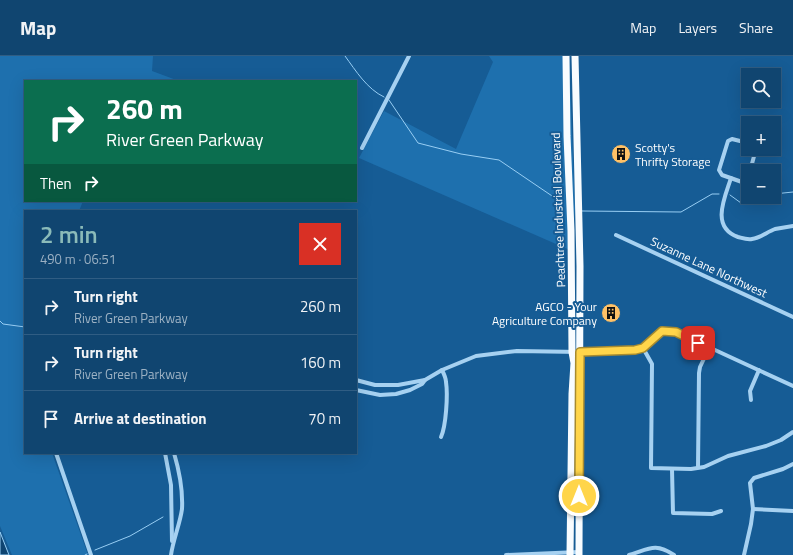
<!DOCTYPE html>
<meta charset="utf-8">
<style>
body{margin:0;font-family:"Titillium Web",sans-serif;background:#194c75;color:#f1f3f6;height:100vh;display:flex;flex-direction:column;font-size:15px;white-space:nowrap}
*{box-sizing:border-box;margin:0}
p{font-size:13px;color:#9cb1c3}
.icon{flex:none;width:22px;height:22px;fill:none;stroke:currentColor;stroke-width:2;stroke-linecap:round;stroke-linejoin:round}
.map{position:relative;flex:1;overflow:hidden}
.sheet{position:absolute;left:24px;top:154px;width:333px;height:244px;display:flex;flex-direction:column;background:#104570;border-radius:0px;box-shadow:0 4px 16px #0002,0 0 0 1px #305d83}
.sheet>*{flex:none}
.guide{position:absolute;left:24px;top:24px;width:333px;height:122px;border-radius:0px;box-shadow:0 4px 16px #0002,0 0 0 1px #305d83;background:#0b6e4f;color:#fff;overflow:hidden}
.fabs{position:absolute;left:741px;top:12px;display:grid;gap:8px}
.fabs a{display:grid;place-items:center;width:40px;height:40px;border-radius:0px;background:#104570;box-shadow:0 4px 16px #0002,0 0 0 1px #305d83;font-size:20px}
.pin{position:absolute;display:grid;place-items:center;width:34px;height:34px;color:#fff;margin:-17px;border-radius:8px;box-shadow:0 2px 6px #0006}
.me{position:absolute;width:44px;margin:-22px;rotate:0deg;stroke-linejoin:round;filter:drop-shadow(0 0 3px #0008)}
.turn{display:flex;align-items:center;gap:14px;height:84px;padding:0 16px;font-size:18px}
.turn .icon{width:52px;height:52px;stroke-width:2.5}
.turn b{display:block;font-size:28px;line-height:34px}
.then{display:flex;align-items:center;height:38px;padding:0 16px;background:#0003;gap:8px;font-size:15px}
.round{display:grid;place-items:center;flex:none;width:42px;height:42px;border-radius:0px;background:#194c75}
.summary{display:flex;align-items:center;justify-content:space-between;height:68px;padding:0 16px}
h1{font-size:24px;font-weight:600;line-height:30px;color:#8bbbb9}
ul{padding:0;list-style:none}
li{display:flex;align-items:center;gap:12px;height:56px;padding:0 16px;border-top:1px solid #305d83}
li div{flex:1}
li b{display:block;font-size:15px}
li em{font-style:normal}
header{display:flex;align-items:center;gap:24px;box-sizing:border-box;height:56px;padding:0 20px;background:#104570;border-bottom:1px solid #305d83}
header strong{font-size:19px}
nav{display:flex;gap:22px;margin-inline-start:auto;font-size:14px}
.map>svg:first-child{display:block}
.green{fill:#1e70ae}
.water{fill:#0e4471;stroke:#98cef4}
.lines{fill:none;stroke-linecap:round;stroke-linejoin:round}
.stream{stroke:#98cef4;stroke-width:1}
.minor{stroke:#a6d1f1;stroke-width:4}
.trunk{stroke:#f8fcff;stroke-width:7}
.route-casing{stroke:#a68a30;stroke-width:10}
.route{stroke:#ffd54a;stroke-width:7}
.labels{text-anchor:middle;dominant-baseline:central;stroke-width:4;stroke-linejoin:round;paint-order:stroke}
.poi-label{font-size:12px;fill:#fff;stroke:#165c95;text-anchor:start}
.street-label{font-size:12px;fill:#fff;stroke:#165c95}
</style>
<header>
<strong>Map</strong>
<nav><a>Map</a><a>Layers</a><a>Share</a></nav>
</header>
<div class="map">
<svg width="793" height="499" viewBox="0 0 793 499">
<rect width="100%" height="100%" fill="#165c95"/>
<g class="green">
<polygon points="0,0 153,0 152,15 179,25 25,25 25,145 83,145 79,155 25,155 25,397 52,397 88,499 12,499 0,470"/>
<polygon points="489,0 569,0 575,152 572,195 359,102 384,55 456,93 493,6"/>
</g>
<polygon class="water" points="0,476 9,499 0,499"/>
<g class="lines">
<g class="stream">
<path d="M345,0C356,15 367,33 384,41"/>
<polyline points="389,44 418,87 461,98 499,104 558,144"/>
<polyline points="774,138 793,136"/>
<polyline points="730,139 741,147 759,141"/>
<polyline points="582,155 681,156 712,138 719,138"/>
<polyline points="0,265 3,268 25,271"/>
<polyline points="95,494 130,480 163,461"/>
<polyline points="85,499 87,498"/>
</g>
<g class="minor">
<polyline points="748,87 732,83 728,85 719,114 722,119 742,126 746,125 748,122"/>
<polyline points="362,92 409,0"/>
<polyline points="750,115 756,93"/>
<path d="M731,122C725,141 710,171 738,181C742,182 747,184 752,183C760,182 767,176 775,173C781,172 787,171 793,170"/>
<polyline points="616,179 793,261"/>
<polyline points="643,292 652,308 651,412 691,413 704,411 728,400 766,390 781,384 793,376"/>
<polyline points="356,324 375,329 398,329 425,324"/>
<polyline points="356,334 380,339 396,338 410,334 422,328 425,324 442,314 476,300 517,295 580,296 635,294 643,292 662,275 676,276 793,330"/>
<polyline points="751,344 750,335 759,314"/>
<path d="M441,381C446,370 448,339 446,326C446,322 444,318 442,314"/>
<polyline points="56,397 91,499"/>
<polyline points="165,397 171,429 172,485"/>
<polyline points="698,411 699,317 700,311 709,292"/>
<polyline points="672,413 673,457 712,458 721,455"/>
<polyline points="753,453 793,455"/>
<path d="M171,499C173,484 180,468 182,453C183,435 179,414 174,397"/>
<polyline points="506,499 579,496"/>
<path d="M629,499C649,493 655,486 674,499"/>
<polyline points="744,499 751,468 753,453 750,427 754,422 783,413 793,408"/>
</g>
<g class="trunk">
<polyline points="566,0 567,80 571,175 572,296 574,307 572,338 570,499"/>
<polyline points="575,0 580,210 579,499"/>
</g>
</g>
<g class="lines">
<g class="route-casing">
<polyline id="route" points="579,440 580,296 635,294 643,292 662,275 676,276 698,287"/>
</g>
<use href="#route" class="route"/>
</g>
<defs>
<g id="building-disc" transform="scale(1)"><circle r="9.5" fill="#ffc166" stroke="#165c95"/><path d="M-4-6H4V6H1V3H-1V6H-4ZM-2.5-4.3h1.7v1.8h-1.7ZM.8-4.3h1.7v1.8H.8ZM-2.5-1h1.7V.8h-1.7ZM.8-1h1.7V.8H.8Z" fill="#111"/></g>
</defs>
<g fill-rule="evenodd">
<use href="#building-disc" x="621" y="98"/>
<use href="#building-disc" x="611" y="257"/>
</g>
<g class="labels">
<g class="poi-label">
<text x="635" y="91">Scotty's<tspan x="635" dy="14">Thrifty Storage</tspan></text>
<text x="597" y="250" text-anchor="end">AGCO - Your<tspan x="597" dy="14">Agriculture Company</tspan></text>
</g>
<g class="street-label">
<text transform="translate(558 154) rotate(-92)">Peachtree Industrial Boulevard</text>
<text transform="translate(709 211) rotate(25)">Suzanne Lane Northwest</text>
</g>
</g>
</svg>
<div class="fabs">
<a><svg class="icon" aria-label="search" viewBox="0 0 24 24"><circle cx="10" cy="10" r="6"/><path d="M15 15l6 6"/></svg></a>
<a>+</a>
<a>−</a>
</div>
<div class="pin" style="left:698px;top:287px;background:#d93025"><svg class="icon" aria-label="arrive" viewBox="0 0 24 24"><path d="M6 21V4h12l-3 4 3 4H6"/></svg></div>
<svg class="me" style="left:579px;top:440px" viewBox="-20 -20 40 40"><circle r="17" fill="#ffd54a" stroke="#fff" stroke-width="3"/><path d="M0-11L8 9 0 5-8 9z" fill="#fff"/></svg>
<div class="guide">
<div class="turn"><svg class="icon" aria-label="right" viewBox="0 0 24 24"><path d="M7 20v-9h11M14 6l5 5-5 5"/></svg><div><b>260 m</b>River Green Parkway</div></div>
<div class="then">Then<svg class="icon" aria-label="right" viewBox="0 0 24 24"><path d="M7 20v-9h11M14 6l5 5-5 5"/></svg></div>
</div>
<section class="sheet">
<div class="summary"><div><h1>2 min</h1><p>490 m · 06:51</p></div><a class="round" style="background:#d93025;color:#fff"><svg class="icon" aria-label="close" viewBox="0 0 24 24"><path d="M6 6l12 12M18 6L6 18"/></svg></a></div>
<ul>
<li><svg class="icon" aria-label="right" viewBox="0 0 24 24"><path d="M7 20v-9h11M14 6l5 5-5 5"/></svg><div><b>Turn right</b><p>River Green Parkway</p></div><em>260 m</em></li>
<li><svg class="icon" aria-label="right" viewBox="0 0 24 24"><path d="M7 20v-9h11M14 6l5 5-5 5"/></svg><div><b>Turn right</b><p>River Green Parkway</p></div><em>160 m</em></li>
<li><svg class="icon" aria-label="arrive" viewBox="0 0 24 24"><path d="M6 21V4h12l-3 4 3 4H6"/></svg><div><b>Arrive at destination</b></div><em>70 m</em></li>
</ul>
</section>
</div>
